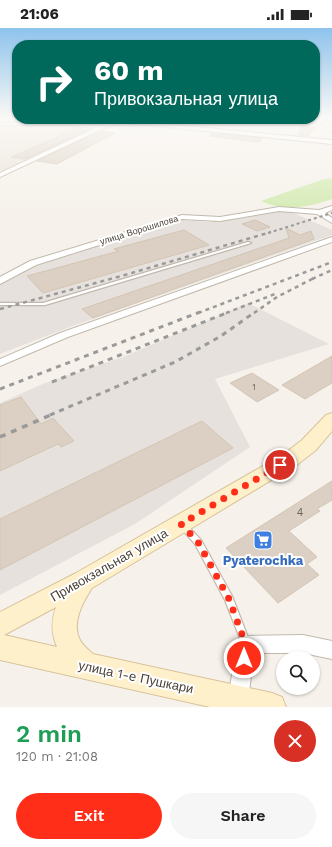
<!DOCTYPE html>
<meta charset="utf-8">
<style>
body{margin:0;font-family:"Work Sans",sans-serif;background:#f6f6f6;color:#222;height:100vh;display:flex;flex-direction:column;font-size:15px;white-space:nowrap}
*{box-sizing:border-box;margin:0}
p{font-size:13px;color:#767676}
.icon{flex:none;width:22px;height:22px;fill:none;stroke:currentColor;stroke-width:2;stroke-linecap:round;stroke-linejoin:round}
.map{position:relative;height:679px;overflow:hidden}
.sheet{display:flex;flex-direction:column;background:#fff;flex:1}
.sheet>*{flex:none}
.top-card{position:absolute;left:12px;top:12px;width:308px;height:84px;border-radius:16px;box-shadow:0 1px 3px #0004;background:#00695c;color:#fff;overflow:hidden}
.buttons{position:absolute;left:276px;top:623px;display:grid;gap:8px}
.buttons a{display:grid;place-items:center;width:44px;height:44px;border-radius:50%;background:#fff;box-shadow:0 1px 3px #0004;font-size:20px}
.pin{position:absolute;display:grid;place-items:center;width:34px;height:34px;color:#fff;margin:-17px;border:2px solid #fff;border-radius:50%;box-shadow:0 1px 4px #0007}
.me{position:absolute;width:44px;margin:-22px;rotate:0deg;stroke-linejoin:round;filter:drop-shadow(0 0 3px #0008)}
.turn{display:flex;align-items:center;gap:14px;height:84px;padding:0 16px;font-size:18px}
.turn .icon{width:52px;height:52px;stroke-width:2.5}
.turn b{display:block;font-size:28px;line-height:34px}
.round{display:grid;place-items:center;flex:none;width:42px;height:42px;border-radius:21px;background:#f6f6f6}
.overview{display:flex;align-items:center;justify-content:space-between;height:68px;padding:0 16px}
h1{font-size:24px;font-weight:600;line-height:30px;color:#1e9e55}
.button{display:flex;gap:8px;margin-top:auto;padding:8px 16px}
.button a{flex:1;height:46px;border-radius:24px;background:#ff2e19;color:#fff;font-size:16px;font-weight:600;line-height:46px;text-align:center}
.button a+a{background:#f6f6f6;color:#222}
.status{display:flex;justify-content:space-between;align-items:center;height:28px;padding:0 20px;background:#fff;direction:ltr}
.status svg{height:11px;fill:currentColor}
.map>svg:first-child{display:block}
.residential{fill:#eae4d9}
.industrial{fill:#e6e1dc}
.green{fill:#d5ebb4}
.building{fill:#dbd0c3;stroke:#d3c5b3}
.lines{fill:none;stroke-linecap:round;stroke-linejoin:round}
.service-casing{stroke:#c2b9ad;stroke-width:2.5}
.minor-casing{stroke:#c2b9ad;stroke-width:2}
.secondary-casing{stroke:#d7c39a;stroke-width:2}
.service{fill:#fff;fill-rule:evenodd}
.minor{fill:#fff;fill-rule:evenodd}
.secondary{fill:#fff0cc;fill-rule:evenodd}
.rail-far3{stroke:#9a9a9a;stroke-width:2;stroke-dasharray:3 3;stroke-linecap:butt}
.rail-far2{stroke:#9a9a9a;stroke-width:2.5;stroke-dasharray:4 4;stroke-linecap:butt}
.rail-far1{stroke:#9a9a9a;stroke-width:3;stroke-dasharray:5 5;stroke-linecap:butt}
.rail{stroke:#9a9a9a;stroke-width:3.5;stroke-dasharray:6 6;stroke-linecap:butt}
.route{stroke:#ff2e19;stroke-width:7;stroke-dasharray:0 12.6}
.labels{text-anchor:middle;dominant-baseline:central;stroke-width:4;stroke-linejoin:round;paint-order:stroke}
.far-street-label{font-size:9px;fill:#4b4238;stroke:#fff}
.number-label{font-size:9px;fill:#6f665b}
.near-number-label{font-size:11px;fill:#6f665b}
.near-shop-label{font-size:13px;font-weight:bold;fill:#366cbe;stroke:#fff}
.near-street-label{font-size:13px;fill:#4b4238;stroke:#fff}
</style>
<div class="status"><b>21:06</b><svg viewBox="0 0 49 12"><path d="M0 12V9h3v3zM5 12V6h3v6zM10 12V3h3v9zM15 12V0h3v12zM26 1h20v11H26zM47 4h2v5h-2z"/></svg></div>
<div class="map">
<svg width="332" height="679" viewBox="0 0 332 679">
<rect width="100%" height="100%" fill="#f6f2eb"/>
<polygon class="residential" points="9,96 73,97 99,100 0,145 0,97"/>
<g class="industrial">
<polygon points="279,183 283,184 289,183 332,202 332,207 67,300 0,326 0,255 12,250 39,234 179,192 209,194 238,191"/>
<polygon points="248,275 329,316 215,351 250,419 135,496 0,567 0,375 45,355 123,329"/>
</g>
<path class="green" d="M332,150V171C309,179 284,184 261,173L324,151Z"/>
<g class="building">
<polygon points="302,98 316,100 308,108 298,107"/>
<polygon points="75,100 88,102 25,131 11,129 58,109 57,109 61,107 58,107"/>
<polygon points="101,103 115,105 57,136 37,133"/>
<polygon points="212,105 263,110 259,114 209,108"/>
<polygon points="255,192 270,199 257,203 242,196"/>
<polygon points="286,200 300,207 311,203 314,211 93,290 82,281 289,210"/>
<polygon points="184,202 209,217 43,265 27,248 119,223 114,221"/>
<polygon points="332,328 332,355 305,371 282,357"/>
<polygon points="252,345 279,362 257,374 230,355"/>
<polygon points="21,369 41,396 53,390 74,413 61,419 58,416 0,443 0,377"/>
<polygon points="202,393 233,420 0,542 0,491"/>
<polygon points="332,453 332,472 317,481 320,483 289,503 317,529 307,536 319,547 278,575 226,520"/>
</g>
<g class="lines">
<g class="service-casing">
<g id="service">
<polygon points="248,214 251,215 45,277 0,277 0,275 43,275"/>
<polygon points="183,495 186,496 201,512 232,568 250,615 249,618 246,619 243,618 225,572 195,516 179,498 180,496"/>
</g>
</g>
<g class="minor-casing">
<g id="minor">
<polygon points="317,90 321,90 332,99 332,104"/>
<polygon points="114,91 332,112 332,116 117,94 0,149 0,145 95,100 69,97 0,97 0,95 69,95 100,98"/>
<polygon points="332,178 332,182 325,185 332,190 332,195 317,186 279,183 220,193 182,191 36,237 0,256 0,249 30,233 182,187 220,189 279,179 319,182"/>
<polygon points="332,209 332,214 68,309 0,338 0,331 60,305"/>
<polygon points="303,607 332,613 332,631 303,625 254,625 248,671 245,678 231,678 228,671 237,617 240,611 246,608"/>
</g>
</g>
<g class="secondary-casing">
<path id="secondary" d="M332,385V403L316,422L298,436L92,560C83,574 71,595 80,612C83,618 89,622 93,626L272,665L282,669L286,679H210L0,632V584L76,545L284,426L302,412L326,387ZM56,579C51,593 51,605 57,619L4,607Z"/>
</g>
<use href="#service" class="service"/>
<use href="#minor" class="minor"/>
<use href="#secondary" class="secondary"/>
<polyline class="rail-far3" points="268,205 332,185"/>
<g class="rail-far2">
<polyline points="312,251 332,242"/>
<polyline points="0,281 125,247 271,204"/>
<polyline points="198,285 332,234"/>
<polyline points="226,285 275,266"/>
<polyline points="254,285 277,269 316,249"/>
</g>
<g class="rail-far1">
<polyline points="52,354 229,284"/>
<polyline points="0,361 200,284"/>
<polyline points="50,387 175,334 221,308 255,284"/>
</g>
<polyline class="rail" points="0,409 53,386"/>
</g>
<linearGradient id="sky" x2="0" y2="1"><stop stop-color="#8ec3ec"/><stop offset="0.49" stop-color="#fbf9f6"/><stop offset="1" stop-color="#fbf9f6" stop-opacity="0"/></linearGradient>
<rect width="332" height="185" fill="url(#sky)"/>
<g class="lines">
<polyline class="route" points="244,630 246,617 229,571 198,514 181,496 280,437"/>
</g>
<defs>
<g id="supermarket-square" transform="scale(1)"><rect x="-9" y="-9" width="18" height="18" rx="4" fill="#3f7fe0" stroke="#fff"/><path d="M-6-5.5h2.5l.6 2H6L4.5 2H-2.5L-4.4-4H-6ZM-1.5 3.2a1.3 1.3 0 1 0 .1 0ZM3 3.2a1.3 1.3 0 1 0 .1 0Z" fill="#fff"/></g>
</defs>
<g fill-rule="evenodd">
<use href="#supermarket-square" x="263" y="512"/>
</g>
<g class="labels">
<g class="far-street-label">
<text transform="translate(139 202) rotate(-17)">улица Ворошилова</text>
</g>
<g class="number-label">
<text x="254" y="359">1</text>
</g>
<g class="near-number-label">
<text x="300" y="484">4</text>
</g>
<g class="near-shop-label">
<text x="263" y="532">Pyaterochka</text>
</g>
<g class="near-street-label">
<text transform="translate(109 537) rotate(-30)">Привокзальная улица</text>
<text transform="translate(136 649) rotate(12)">улица 1-е Пушкари</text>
</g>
</g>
</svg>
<div class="buttons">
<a><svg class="icon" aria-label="search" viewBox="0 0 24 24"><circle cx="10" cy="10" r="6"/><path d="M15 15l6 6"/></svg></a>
</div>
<div class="pin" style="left:280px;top:437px;background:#d93025"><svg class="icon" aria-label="arrive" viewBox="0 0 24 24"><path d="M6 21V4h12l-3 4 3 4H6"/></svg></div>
<svg class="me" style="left:244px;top:630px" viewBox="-20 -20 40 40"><circle r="17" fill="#ff2e19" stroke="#fff" stroke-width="3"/><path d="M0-11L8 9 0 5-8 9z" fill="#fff"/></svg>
<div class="top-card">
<div class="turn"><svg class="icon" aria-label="right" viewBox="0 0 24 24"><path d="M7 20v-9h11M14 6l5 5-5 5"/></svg><div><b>60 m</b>Привокзальная улица</div></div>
</div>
</div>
<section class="sheet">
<div class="overview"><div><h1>2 min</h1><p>120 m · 21:08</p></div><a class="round" style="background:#d93025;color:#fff"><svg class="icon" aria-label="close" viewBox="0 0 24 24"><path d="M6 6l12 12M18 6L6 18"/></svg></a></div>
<div class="button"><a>Exit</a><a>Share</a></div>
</section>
